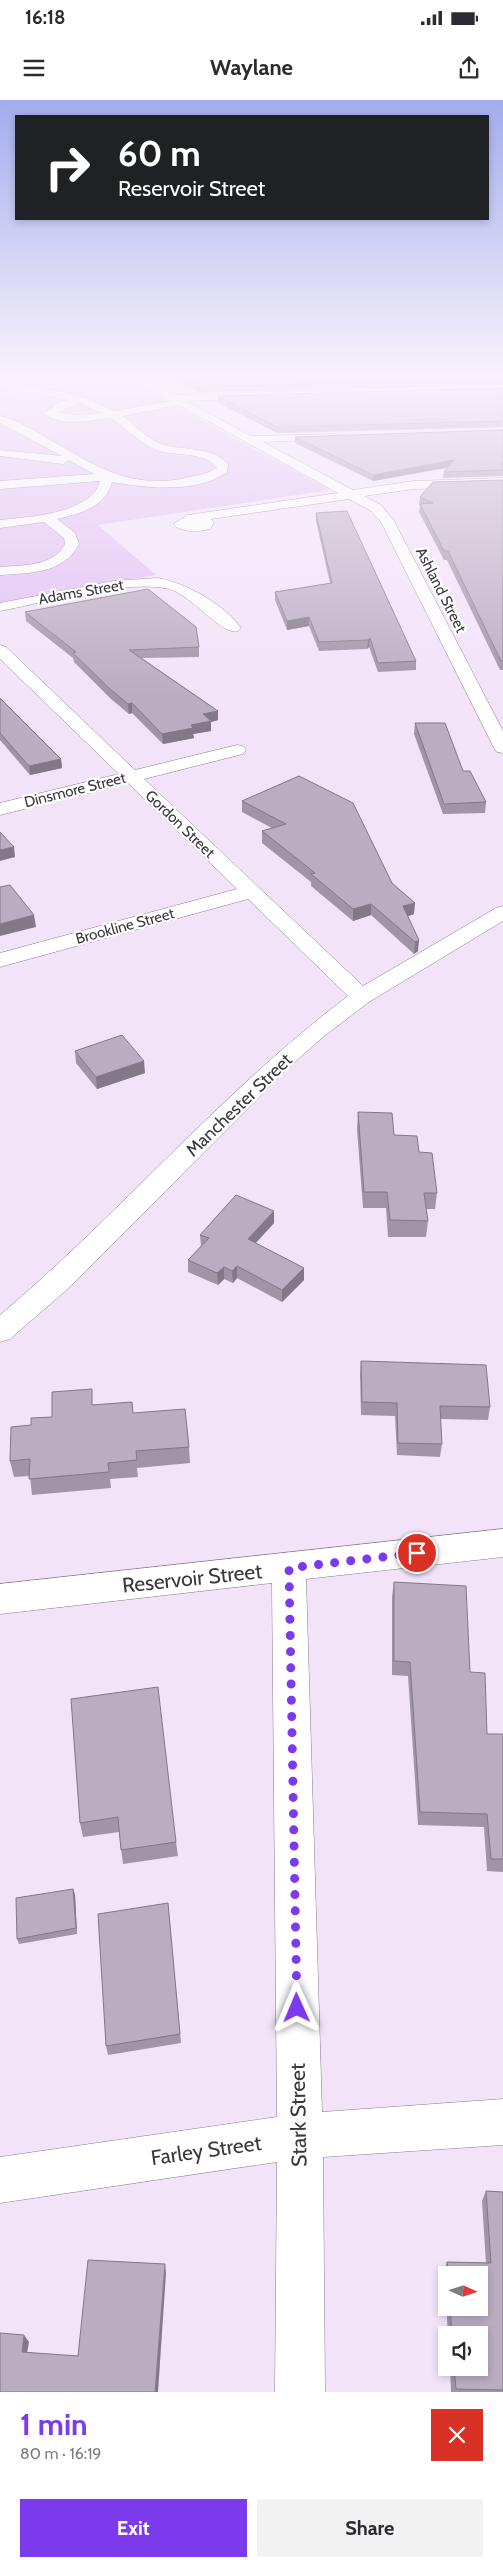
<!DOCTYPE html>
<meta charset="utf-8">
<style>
body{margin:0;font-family:Cabin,sans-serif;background:#f2f2f3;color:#2b2b33;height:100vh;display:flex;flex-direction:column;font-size:19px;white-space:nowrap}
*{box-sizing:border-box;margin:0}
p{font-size:16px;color:#7c7c81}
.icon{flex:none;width:28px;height:28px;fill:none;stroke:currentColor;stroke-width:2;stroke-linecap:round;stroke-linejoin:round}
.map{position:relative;height:2292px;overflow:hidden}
.drawer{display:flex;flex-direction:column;background:#fff;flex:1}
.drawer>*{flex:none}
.guide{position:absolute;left:15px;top:15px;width:474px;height:105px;border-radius:0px;box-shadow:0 2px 8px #0003;background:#202124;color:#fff;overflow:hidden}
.needle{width:32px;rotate:93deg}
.tools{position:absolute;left:438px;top:2166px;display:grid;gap:10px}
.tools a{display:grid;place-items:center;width:50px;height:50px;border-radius:0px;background:#fff;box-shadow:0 2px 8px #0003;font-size:25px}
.pin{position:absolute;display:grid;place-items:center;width:42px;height:42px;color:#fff;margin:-21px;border:2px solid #fff;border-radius:50%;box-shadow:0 1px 5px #0007}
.me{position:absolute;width:55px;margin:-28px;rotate:359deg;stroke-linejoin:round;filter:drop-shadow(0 0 4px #0008)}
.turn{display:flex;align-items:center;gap:18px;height:105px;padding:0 20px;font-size:22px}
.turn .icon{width:65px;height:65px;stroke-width:2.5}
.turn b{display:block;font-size:35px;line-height:42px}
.round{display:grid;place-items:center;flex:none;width:52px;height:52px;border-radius:0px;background:#f2f2f3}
.headline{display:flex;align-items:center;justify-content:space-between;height:85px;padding:0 20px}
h1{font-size:30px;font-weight:700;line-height:38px;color:#7c3aed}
.button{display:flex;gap:10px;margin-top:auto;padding:10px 20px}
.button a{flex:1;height:58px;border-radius:0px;background:#7c3aed;color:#fff;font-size:20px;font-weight:700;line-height:58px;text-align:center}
.button a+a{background:#f2f2f3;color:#2b2b33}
.status{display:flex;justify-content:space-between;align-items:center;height:35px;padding:0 25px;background:#fff;direction:ltr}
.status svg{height:14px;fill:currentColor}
header{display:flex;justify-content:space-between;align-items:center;height:65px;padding:0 20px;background:#fff;font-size:22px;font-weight:700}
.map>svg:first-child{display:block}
.green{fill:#e1bff3}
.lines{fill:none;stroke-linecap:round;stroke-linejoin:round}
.minor-casing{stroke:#887b8f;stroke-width:1}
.minor{fill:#fff;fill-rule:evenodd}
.wall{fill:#a094a6;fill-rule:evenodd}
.shaded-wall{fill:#827887}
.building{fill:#baacc1;stroke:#827887}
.route{stroke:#7c3aed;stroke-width:9;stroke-dasharray:0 16.2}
.labels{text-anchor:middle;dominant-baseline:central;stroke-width:4.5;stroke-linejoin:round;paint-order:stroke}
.far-street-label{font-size:15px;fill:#3c373f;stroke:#fff}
.street-label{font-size:18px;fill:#3c373f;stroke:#fff}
.near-street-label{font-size:21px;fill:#3c373f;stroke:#fff}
</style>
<div class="status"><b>16:18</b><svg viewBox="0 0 49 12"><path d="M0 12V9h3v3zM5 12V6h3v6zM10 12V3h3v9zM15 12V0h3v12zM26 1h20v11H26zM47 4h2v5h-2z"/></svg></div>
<header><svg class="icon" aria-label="menu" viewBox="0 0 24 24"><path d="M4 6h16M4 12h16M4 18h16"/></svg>Waylane<svg class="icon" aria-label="share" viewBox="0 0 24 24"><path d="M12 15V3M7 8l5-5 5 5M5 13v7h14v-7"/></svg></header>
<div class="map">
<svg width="503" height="2292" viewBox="0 0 503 2292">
<rect width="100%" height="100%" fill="#f2e3f9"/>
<polygon class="green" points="0,277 122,277 330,390 98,425 156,475 0,503"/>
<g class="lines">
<g class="minor-casing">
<g id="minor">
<path d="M129,277H142L175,295L358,290L359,292L354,295L186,301L251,336L336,334L338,336L332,339L263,342L353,390L414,381L503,378V386L414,389L364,396L381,405L394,421L503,631V653L497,652L494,648L381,422L371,411L349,399L211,419L214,423L210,429C198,432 182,433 173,424L188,415L338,393L179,305L123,316C136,326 146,338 161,344C182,351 213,346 228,364L227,372C196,394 148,388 112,382C106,407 79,414 57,419L75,433L79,444C64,474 29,473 0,475V467C22,465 54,467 65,444L64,438L44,422L0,428V420C28,417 92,414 100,381L0,389V381L94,374L69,360L63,364L0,356V350L62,356L0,323V316C15,319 29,328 42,335C88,361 124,389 181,379C193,376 206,375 217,368C208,353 178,355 163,352C141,346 129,330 111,318C92,320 59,328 44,313L60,302L68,300L0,288V282L63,292L91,300L115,311L170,301ZM79,303L102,313L75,315L58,312Z"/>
<path d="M158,478C186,483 224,504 241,528L238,531C221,536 191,494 169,489C128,479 43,503 0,511V503L114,481Z"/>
<path d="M0,545L6,547L135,670L237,645L243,646L246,650L243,654L144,679L363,886L496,808L503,806V821L369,902L323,937L288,968L71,1186L10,1239L0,1242V1215C120,1114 222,991 348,896L248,799L0,867V853L237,789L128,683L0,715V703L119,674L0,559Z"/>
<polygon points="503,1429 503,1457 306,1479 322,2012 503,1999 503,2045 323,2057 325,2292 275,2292 277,2062 0,2103 0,2057 277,2017 272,1483 0,1514 0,1484"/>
</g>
</g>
<use href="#minor" class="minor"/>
</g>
<g class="wall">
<polygon points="170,277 503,277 503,285 199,292"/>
<polygon points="503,288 503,327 277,333 217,302 217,296"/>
<polygon points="503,330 503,376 443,378 444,372 447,368 373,381 295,343 295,337"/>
<polygon points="503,380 503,570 500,570 447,460 444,460 419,412 420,405 419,405 420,397"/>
<polygon points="316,413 416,561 416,570 378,572 369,547 367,549 319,551 309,526 287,530 275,500 275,492 330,483 316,421"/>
<polygon points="25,512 199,547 199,557 142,558 218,611 218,620 211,622 211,631 193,634 194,638 163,644 132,613 129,614 111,599 74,562 73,558 26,521"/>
<polygon points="0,598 61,659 62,668 30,675 0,640"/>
<polygon points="415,623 486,702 485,713 443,714 414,634"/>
<polygon points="299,676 392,783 414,814 408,816 418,851 414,854 371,815 353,821 311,786 311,782 262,743 262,731 272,728 242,712 242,701"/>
<polygon points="75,951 145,973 97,989 76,963"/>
<polygon points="358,1012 394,1035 419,1052 437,1093 435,1109 426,1109 428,1121 426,1137 388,1137 386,1108 363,1108 357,1029"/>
<polygon points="274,1111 274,1123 256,1143 304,1180 282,1202 237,1178 233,1183 224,1179 218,1185 188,1172 188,1160 201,1146 200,1135"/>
<polygon points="361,1261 490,1307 488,1320 440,1319 442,1344 440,1357 397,1355 395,1316 361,1315 360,1274"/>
<polygon points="94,1305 133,1313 189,1347 190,1363 137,1368 138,1377 110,1379 111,1388 32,1395 30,1376 14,1377 10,1361 31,1325 52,1317"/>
<polygon points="394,1482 470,1572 487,1634 503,1634 503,1772 487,1771 484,1727 418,1725 408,1576 392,1575 392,1497"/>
<polygon points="71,1599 176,1742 178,1756 123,1764 119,1732 83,1737 80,1723"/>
<polygon points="73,1789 75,1795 77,1834 19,1844 17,1839"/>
<polygon points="168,1803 181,1943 108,1955 106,1946"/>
<path d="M486,2091L503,2092V2292H451L450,2268H479V2235H448L444,2171L447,2162L486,2163L482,2101ZM446,2175H479V2208H446Z"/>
</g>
<g class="shaded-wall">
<polygon points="454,360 454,366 373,381 373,375"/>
<polygon points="309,517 309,526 287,530 287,521"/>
<polygon points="370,538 369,547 367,549 368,540"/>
<polygon points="132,603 132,613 129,614 128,604"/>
<polygon points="218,611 218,620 211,622 211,631 193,634 194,638 163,644 162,634 191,625 203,614"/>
<polygon points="61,659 62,668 30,675 29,666"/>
<polygon points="14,747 15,757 0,761 0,750"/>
<polygon points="415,803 414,814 402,818 403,806"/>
<polygon points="371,804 371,815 353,821 353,809"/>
<polygon points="34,815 36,827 0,836 0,824"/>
<polygon points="419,840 418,851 414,854 415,842"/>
<polygon points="144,961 145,973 97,989 96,977"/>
<polygon points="274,1111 274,1123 248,1151 248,1139"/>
<polygon points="237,1166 237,1178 233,1183 232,1171"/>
<polygon points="224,1167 224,1179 218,1185 217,1173"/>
<polygon points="304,1168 304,1180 282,1202 282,1190"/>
<polygon points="73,1789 75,1795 77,1834 76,1828"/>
<polygon points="165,2164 166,2173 158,2292 155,2292"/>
<polygon points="24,2235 29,2242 26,2259 22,2252"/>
</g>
<g class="building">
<polygon points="181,277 503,277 503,279 199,287"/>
<polygon points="503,288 503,321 277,327 217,296"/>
<polygon points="503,330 503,363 501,363 503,367 503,370 444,372 454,360 373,375 295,337"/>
<polygon points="503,380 503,561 501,561 448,451 444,451 420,404 433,403 420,397 433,382"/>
<polygon points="347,411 416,561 378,563 370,538 368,540 319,542 309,517 287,521 275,492 332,483 316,413"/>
<polygon points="148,489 196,527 199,547 129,550 218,611 203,614 211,621 191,625 193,628 162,634 132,603 128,604 110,589 73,553 76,552 25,512"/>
<polygon points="0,598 61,659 29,666 0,633"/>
<polygon points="415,623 445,623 463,671 470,671 486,702 444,704"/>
<polygon points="299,676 353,703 392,783 415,803 403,806 419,840 415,842 371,804 353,809 311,774 315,773 262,731 286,724 242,701"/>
<polygon points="0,732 14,747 0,750"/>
<polygon points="10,785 34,815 0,824 0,787"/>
<polygon points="122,935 144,961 96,977 75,951"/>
<polygon points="358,1012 392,1013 394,1035 417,1036 419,1052 432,1053 437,1093 424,1093 428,1121 390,1120 387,1092 364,1092"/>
<polygon points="236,1095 274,1111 248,1139 304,1168 282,1190 237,1166 232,1171 224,1167 217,1173 188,1160 209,1138 200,1135"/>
<polygon points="361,1261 486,1265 490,1307 440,1306 442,1344 398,1343 397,1303 362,1302"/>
<polygon points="92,1289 92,1305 132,1302 133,1313 185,1309 189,1347 136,1351 137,1360 108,1363 109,1372 29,1379 30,1359 10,1361 11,1327 31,1325 31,1318 52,1317 52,1292"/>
<polygon points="394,1482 466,1486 470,1572 485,1573 487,1634 503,1634 503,1759 491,1759 487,1714 420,1712 410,1562 394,1561"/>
<polygon points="158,1587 176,1742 121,1750 118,1717 80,1723 71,1599"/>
<polygon points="73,1789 76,1828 17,1839 16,1798"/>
<polygon points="168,1803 180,1934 106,1946 98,1814"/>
<polygon points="486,2091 503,2092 503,2290 456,2289 454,2268 479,2268 479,2235 452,2235 450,2208 479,2208 479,2175 448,2175 447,2162 491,2163"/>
<polygon points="88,2160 165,2164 155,2292 0,2292 0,2233 24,2235 22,2252 78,2256"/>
</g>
<linearGradient id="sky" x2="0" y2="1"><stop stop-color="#a3adee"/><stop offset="0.46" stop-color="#f9f2fc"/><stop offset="1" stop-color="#f9f2fc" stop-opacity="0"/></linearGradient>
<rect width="503" height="598" fill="url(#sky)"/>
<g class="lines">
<polyline class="route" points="297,1908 289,1468 417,1453"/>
</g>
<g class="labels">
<g class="far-street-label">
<text transform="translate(441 490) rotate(63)">Ashland Street</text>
<text transform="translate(81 492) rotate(-10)">Adams Street</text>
<text transform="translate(75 690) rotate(-14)">Dinsmore Street</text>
<text transform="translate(180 724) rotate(44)">Gordon Street</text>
<text transform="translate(125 826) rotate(-15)">Brookline Street</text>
</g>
<g class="street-label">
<text transform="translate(239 1005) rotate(-44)">Manchester Street</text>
</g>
<g class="near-street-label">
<text transform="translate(192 1478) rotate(-6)">Reservoir Street</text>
<text transform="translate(298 2015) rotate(-91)">Stark Street</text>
<text transform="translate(206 2050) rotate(-8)">Farley Street</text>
</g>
</g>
</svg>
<div class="tools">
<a><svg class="needle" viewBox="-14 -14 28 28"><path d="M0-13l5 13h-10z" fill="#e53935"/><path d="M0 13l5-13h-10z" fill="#7c7c81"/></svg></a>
<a><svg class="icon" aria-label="sound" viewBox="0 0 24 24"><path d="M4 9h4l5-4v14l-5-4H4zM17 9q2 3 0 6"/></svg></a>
</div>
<div class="pin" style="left:417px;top:1453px;background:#d93025"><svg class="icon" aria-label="arrive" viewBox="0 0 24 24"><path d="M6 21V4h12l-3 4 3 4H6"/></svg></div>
<svg class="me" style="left:297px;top:1908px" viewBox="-20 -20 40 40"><path d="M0-17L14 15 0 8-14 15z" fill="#7c3aed" stroke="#fff" stroke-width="4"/></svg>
<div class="guide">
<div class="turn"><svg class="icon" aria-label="right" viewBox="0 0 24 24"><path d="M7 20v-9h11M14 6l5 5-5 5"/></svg><div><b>60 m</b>Reservoir Street</div></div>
</div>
</div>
<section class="drawer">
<div class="headline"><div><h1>1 min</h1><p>80 m · 16:19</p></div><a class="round" style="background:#d93025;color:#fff"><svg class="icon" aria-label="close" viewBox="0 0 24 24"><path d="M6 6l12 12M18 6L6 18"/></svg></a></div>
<div class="button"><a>Exit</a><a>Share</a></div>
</section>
